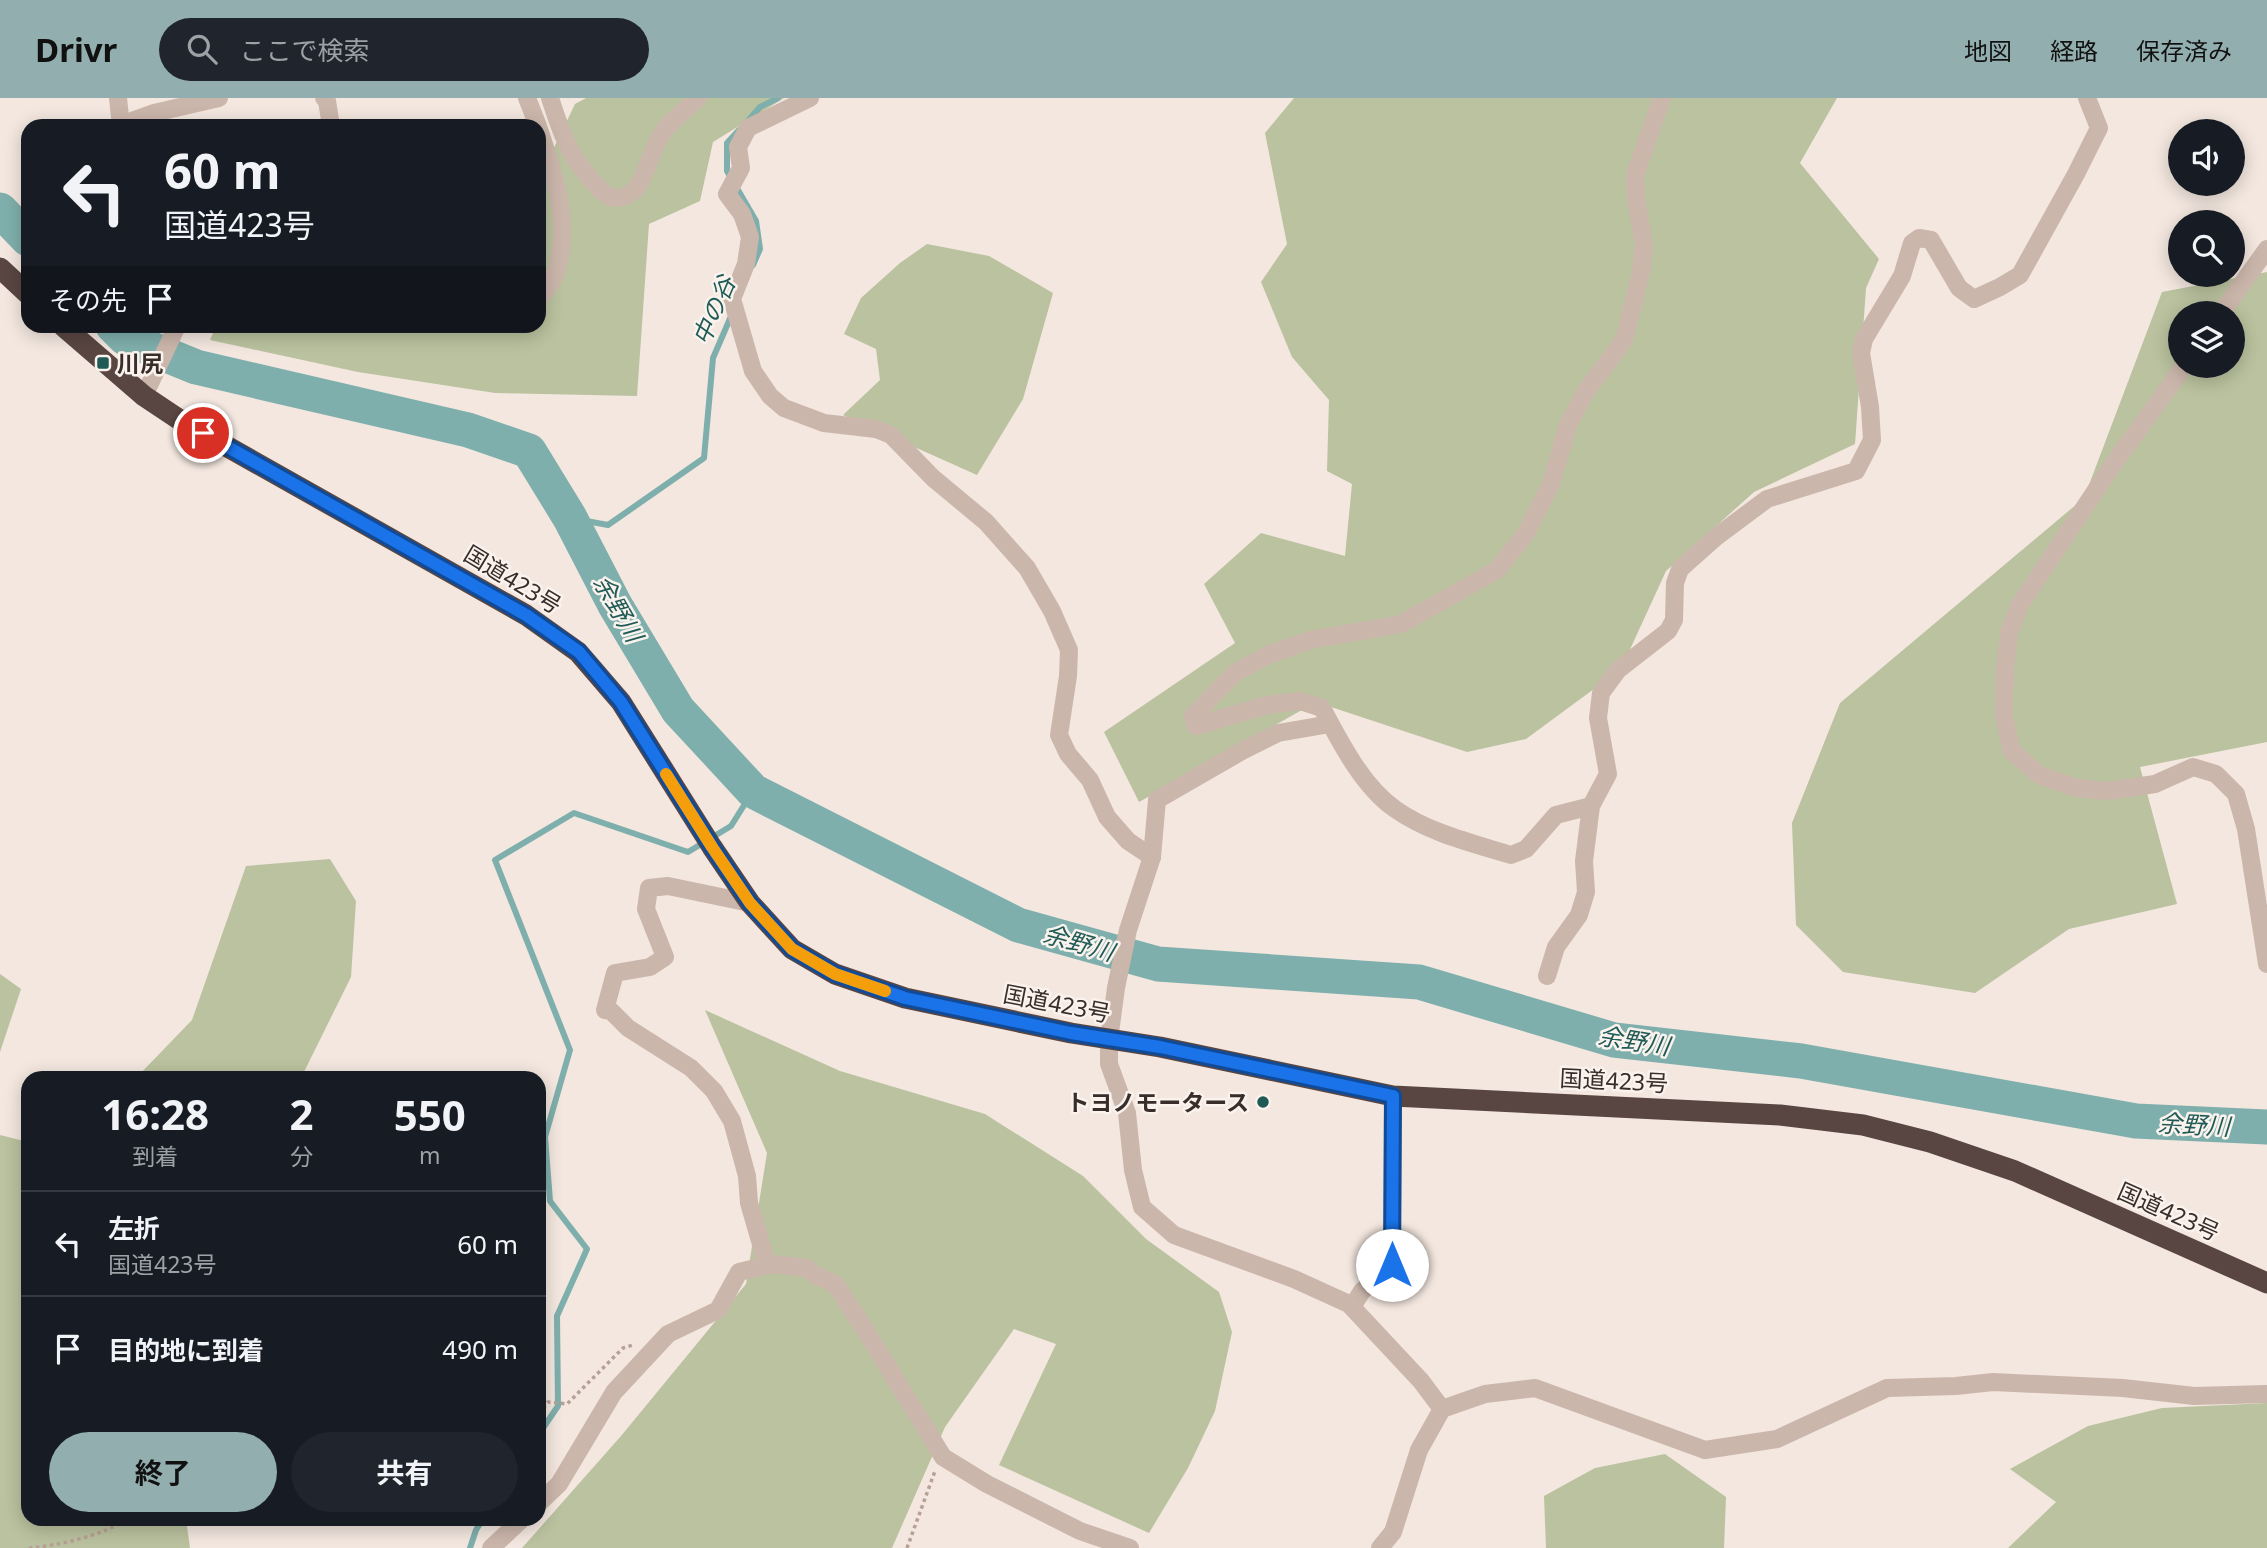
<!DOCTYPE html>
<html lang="ja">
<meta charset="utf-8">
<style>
body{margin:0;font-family:"Noto Sans","Noto Sans JP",sans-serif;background:#20242c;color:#f1f3f6;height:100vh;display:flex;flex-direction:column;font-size:26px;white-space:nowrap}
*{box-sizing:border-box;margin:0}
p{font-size:23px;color:#9ea1a6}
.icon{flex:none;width:38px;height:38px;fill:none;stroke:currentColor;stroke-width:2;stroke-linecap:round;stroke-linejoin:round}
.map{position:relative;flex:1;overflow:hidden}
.details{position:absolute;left:21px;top:973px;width:525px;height:455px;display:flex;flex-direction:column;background:#171b24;border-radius:21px;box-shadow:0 4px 18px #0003}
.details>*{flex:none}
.top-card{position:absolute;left:21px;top:21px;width:525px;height:214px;border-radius:21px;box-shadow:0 4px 18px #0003;background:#171b24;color:#f1f3f6;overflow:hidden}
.controls{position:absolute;left:2168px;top:21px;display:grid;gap:14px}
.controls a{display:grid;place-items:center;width:77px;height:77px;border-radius:50%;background:#171b24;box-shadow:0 4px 18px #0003;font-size:35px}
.pin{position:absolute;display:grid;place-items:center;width:60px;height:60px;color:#fff;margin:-30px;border:4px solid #fff;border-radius:50%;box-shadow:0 2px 7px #0007}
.me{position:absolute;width:77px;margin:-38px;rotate:0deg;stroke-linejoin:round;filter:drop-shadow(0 0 5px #0008)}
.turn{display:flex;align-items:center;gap:24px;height:147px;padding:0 28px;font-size:32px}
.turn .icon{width:91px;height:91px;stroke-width:2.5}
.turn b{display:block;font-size:49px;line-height:60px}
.then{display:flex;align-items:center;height:66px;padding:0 28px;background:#0003;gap:14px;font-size:26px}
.eta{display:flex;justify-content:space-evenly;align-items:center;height:119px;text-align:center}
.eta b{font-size:42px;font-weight:700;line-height:49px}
.cta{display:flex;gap:14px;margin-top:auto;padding:14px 28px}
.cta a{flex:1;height:80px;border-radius:42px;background:#93aeae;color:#111;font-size:28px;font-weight:700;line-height:80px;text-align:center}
.cta a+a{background:#20242c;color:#f1f3f6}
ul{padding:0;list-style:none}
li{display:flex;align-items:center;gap:21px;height:105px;padding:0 28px;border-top:2px solid #363941}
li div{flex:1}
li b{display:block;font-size:26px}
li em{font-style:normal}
header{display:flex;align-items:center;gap:42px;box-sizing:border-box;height:98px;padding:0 35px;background:#93aeae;color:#111}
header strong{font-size:33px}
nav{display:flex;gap:38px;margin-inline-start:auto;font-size:24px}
.search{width:490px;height:63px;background:#20242c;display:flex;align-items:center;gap:18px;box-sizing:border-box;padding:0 24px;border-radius:38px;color:#9ea1a6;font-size:26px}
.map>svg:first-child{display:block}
.green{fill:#bac29f;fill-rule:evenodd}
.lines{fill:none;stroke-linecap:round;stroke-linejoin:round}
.stream{stroke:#7fafac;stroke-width:6}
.river{stroke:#7fafac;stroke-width:35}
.path{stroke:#b7a095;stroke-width:3.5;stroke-dasharray:3.5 3.5;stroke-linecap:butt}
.minor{stroke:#cbb6ab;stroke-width:18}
.highway{stroke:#594642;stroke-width:21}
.route-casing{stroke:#114b97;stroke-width:18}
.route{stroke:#1a73e8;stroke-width:12}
.slow{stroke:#f59e0b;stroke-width:12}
.poi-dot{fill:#205a57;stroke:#faf2ec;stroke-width:2.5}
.labels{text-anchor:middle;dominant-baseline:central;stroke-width:5;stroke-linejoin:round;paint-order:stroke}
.poi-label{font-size:23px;font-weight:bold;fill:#392d2a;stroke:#faf2ec;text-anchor:start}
.street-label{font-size:23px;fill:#392d2a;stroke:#faf2ec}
.water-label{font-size:24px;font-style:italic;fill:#205a57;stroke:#faf2ec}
</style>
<header>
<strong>Drivr</strong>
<div class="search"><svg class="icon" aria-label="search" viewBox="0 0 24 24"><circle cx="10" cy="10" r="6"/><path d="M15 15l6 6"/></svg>ここで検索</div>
<nav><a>地図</a><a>経路</a><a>保存済み</a></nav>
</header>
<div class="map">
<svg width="2267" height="1450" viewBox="0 0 2267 1450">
<rect width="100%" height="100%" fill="#f3e7df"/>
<g class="green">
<polygon points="586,0 784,0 713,44 700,103 649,126 637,298 495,295 358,274 210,242 216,228 539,228 539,81 575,6"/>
<polygon points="1294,0 1837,0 1800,65 1879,161 1866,190 1855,346 1754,394 1666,473 1621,571 1526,641 1467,654 1316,604 1139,704 1104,634 1235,545 1204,486 1261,435 1345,458 1352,386 1327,373 1329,302 1292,259 1261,184 1287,146 1265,35"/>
<polygon points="927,146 989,158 1053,195 1023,301 977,377 843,317 880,282 876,251 844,236 861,200 900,165"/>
<path d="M2267,174V644L2140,669L2177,806L2069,831L1975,895L1843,874L1796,827L1792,725L1840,605L2084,400L2162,194ZM2180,215H2233V268H2180Z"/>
<polygon points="330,761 356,803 351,879 301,980 136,980 192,922 246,768"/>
<polygon points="0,876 21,891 0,954"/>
<polygon points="705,912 840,973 985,1016 1083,1078 1146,1141 1219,1194 1232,1234 1215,1313 1188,1370 1149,1435 999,1367 1056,1246 1014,1231 945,1329 892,1450 522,1450 621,1338 746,1186 767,1055"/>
<polygon points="0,1037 28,1044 28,1421 186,1421 190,1450 0,1450"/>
<polygon points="2267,1305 2267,1450 2008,1450 2056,1404 2010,1371 2088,1328 2162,1310"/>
<polygon points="1665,1356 1726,1399 1724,1450 1546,1450 1544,1398 1595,1370"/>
</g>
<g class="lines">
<g class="stream">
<polyline points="747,24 760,9 778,0"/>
<polyline points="739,32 727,45 727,73 756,123 760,151 753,167"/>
<polyline points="570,420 608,427 704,360 713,260 732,216"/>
<polyline points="539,1336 558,1308 557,1218 587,1151 550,1103 545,1039 570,952 495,762 574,715 688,754 731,728 753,693"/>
<polyline points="470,1450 476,1432 483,1421"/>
</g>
<g class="river">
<polyline points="0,112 28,141"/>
<polyline points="113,228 125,240 196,269 468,332 529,353 570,420 615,507 678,612 753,693 1018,827 1158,866 1419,884 1614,942 1801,963 2136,1023 2267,1029"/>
</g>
<g class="path">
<polyline points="539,1316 548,1304 567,1306 623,1250 633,1247"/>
<path d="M29,1450C62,1447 100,1438 128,1421"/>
<polyline points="907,1450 935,1373"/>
</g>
<g class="minor">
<polyline points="118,0 121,28"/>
<polyline points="324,0 327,3 331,28"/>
<polyline points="527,0 538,28"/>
<path d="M550,0C561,34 569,58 594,85C607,100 617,106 635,92C642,86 653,50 660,39C668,24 686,12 698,0"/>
<polyline points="810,0 748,30 738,49 741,70 727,96 742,116 750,139 746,166 732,201 753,273 770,298 784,310 824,325 876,331 891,337 933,380 986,424 1027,470 1052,513 1069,552 1068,578 1059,637 1068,656 1090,682 1107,719 1128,743 1152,759"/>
<polyline points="121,27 154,15 219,0"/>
<path d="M539,31C554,77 572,126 556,174C554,182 547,190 542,197L539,199"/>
<polyline points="2221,215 2267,151"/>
<polyline points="2184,268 2112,368 2019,508 2009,535 2005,572 2004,618 2011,652 2039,677 2077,690 2107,693 2155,686 2193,669 2216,676 2236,696 2246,731 2267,866"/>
<polyline points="144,298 177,228"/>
<polyline points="1330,626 1278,635 1242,653 1157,702 1152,759 1128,832 1116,890 1109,942 1109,966 1127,1015 1133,1072 1142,1109 1174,1137 1294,1181 1349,1206 1421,1283 1442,1311"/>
<path d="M1591,708L1556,717L1526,751L1511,757C1472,745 1429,735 1395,711C1363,689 1340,644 1322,610L1300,603L1267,607L1196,628L1193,618L1236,574L1268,557L1310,542L1401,526L1497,472L1526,435L1551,386L1568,327L1586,293L1624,242L1641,174L1644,147L1636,101L1635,77L1662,0"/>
<polyline points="750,805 668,788 649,790 646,811 665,859 650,869 615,875 605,912 611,913 628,930 691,970 714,993 732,1023 747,1078 749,1105 767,1167"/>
<polyline points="1547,878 1556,849 1579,817 1586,794 1584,763 1591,708 1608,676 1598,620 1601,595 1618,572 1668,533 1674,522 1675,485 1680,471 1716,439 1767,401 1856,373 1872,342 1870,309 1861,255 1864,241 1902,178 1912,145 1919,140 1931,142 1959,190 1974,201 2000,189 2020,177 2076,76 2099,30 2087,0"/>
<polyline points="1352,1209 1362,1193 1392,1167 1393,998"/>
<polyline points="539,1405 559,1386 614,1294 668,1236 718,1212 739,1174 772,1166 807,1170 815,1177 835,1186 862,1227 943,1359 987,1386 1080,1433 1130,1450"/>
<polyline points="491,1450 522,1421"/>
<polyline points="1380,1450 1393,1434 1419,1352 1442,1311 1485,1296 1535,1290 1705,1352 1777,1341 1887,1290 1956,1288 1993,1284 2123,1290 2194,1298 2267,1296"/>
</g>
<g class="highway">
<polyline points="0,170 28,196"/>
<polyline points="63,228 144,298 180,322 526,517 578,554 621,604 712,749 750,805 792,851 835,876 905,900 1071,935 1160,949 1393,998 1780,1017 1863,1027 1930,1044 2015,1073 2267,1185"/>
</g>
</g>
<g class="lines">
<g class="route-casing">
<polyline id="route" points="203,335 526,517 579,554 621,604 712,749 750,805 792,851 835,876 905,900 1071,935 1160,949 1393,998 1392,1167"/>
</g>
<use href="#route" class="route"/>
<polyline class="slow" points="666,676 712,749 750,805 792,851 835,876 885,893"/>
</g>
<g class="poi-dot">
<rect x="96" y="258" width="14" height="14" rx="3.5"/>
<circle cx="1263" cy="1004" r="7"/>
</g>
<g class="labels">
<g class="poi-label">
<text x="117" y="265">川尻</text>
<text x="1249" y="1004" text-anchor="end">トヨノモータース</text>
</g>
<g class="street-label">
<text transform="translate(513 481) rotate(31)">国道423号</text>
<text transform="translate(1057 905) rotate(11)">国道423号</text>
<text transform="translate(1614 982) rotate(3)">国道423号</text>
<text transform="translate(2169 1113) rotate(24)">国道423号</text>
</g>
<g class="water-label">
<text transform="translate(713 212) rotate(-67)">中の谷</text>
<text transform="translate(619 510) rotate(60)">余野川</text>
<text transform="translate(1079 844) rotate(16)">余野川</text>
<text transform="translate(1634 942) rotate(9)">余野川</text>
<text transform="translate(2194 1026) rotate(3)">余野川</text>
</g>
</g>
</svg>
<div class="controls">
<a><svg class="icon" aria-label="sound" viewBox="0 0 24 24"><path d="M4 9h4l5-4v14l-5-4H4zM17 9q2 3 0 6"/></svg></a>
<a><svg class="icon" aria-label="search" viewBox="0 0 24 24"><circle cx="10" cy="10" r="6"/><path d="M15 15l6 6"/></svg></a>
<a><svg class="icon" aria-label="layers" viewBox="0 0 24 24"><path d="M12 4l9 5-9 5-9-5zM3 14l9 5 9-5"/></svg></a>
</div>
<div class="pin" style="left:203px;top:335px;background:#d93025"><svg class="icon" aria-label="arrive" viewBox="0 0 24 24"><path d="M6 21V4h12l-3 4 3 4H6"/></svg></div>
<svg class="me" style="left:1392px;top:1167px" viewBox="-20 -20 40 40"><circle r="19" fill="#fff"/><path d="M0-13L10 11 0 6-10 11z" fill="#1a73e8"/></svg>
<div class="top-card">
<div class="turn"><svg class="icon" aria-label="left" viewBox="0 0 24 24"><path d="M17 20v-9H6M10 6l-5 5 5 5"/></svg><div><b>60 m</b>国道423号</div></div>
<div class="then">その先<svg class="icon" aria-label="arrive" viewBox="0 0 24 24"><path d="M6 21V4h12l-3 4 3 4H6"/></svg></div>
</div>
<section class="details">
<div class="eta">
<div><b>16:28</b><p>到着</p></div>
<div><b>2</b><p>分</p></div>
<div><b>550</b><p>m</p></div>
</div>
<ul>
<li><svg class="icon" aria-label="left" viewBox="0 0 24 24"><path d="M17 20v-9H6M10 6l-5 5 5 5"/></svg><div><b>左折</b><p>国道423号</p></div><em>60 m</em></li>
<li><svg class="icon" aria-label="arrive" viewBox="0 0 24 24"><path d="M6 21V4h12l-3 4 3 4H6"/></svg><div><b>目的地に到着</b></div><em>490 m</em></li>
</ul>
<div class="cta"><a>終了</a><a>共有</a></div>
</section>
</div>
